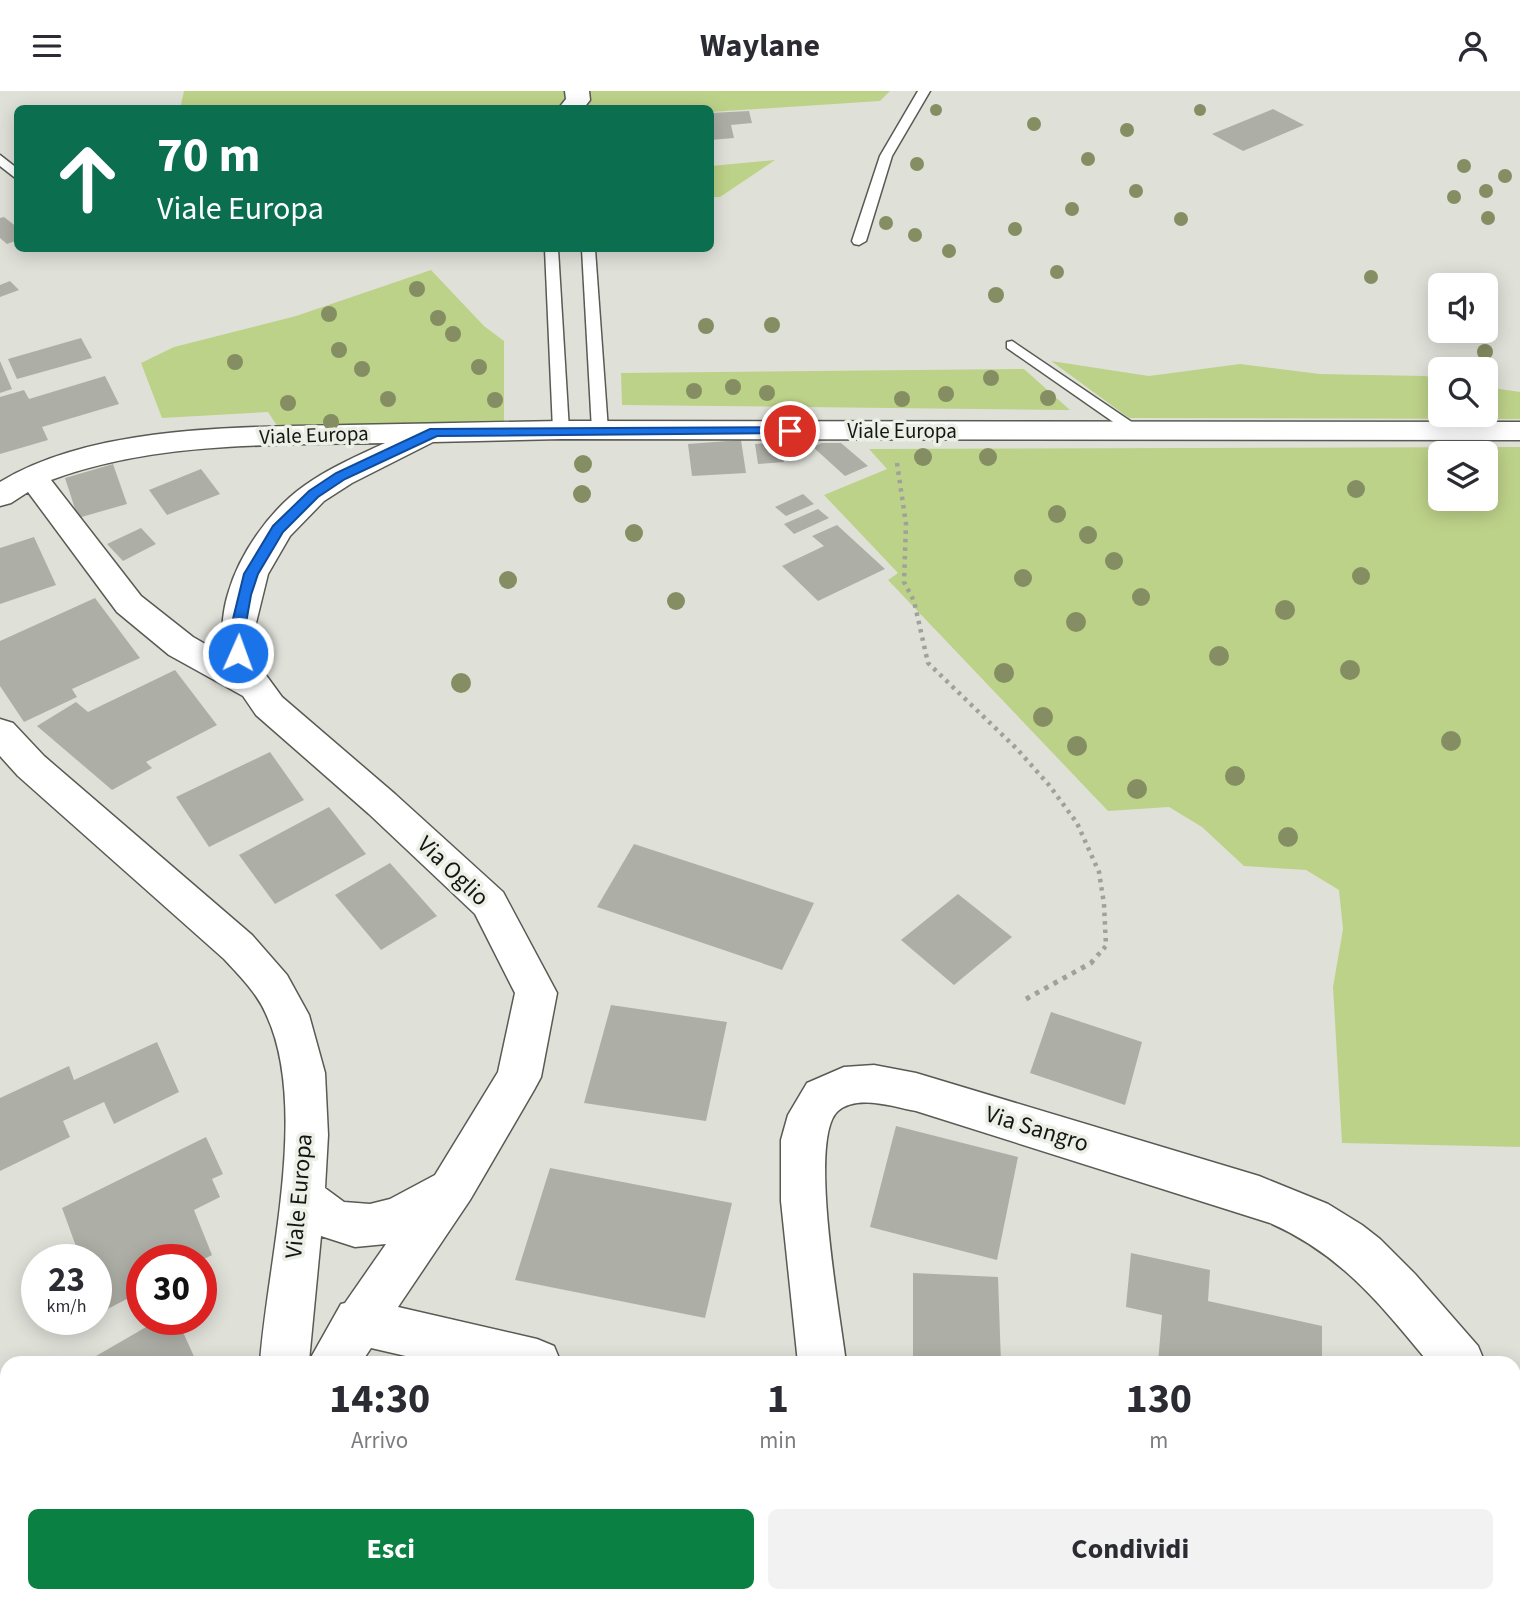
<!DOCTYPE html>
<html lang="it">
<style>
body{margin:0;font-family:"Source Sans 3",sans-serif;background:#f2f2f3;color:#2b2b33;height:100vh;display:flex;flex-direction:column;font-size:26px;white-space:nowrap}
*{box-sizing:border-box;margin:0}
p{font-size:23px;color:#7c7c81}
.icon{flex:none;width:38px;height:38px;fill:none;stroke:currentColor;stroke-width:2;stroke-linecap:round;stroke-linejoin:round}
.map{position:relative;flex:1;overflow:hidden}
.drawer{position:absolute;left:0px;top:1265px;width:1521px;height:247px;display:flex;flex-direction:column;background:#fff;border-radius:21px 21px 0 0;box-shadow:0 4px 18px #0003}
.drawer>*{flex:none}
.top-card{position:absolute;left:14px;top:14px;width:700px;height:147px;border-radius:10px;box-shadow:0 4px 18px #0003;background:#0b6e4f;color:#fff;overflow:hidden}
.tools{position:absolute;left:1428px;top:182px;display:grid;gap:14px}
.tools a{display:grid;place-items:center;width:70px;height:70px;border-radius:10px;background:#fff;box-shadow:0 4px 18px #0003;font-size:35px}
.speed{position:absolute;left:21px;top:1153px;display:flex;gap:14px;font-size:35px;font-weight:700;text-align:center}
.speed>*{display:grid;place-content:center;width:91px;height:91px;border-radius:50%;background:#fff;box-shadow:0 4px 18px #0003;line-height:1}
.speed small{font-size:18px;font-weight:400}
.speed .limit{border:10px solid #d22;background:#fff;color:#111}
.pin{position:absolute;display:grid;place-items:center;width:60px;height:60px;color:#fff;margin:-30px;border:4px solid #fff;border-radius:50%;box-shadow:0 2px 7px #0007}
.me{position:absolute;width:77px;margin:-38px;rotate:2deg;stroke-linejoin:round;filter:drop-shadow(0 0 5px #0008)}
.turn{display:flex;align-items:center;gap:24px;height:147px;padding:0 28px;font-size:32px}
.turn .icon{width:91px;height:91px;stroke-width:2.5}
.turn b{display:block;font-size:49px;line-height:60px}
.eta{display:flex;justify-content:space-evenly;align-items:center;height:119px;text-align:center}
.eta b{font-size:42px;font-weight:700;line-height:49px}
.action{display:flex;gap:14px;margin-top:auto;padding:14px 28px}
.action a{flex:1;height:80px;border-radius:10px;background:#0b8043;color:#fff;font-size:28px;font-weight:700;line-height:80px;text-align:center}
.action a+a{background:#f2f2f3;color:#2b2b33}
header{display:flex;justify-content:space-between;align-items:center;height:91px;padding:0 28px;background:#fff;font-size:32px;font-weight:700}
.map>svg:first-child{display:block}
.green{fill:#bdd289;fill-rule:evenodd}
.building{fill:#adafa7}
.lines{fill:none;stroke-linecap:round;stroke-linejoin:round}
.lane-casing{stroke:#585a53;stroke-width:3}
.street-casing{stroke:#585a53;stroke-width:3}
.path-far1{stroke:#9fa19b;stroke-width:4.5;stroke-dasharray:3.5 5;stroke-linecap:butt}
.path{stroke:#9fa19b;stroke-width:5;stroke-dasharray:4.5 6;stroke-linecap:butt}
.lane{fill:#fff;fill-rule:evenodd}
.street{fill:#fff;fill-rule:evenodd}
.tree{fill:#858e62}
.route{fill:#1a73e8;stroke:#114b97;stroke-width:2}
.labels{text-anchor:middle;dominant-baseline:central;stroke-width:7;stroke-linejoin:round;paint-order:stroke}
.far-street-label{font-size:21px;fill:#151614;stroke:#ecefe6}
.street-label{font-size:24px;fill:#151614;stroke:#ecefe6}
</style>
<header><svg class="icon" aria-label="menu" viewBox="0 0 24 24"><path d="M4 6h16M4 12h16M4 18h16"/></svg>Waylane<svg class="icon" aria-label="person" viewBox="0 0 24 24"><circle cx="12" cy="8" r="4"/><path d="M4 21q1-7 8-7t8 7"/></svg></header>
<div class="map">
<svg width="1520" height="1511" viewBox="0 0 1520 1511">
<rect width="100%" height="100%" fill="#dfe1d9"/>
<g class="green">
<polygon points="184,0 890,0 880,10 711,21 710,18 180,18"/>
<polygon points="775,69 720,106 711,106 711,75"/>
<polygon points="431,179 484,235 504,250 504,331 279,338 268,321 162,327 141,272 174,256 296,225"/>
<polygon points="1051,270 1149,285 1240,273 1320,283 1425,285 1440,288 1440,324 1486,324 1486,296 1520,301 1520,328 1129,327"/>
<polygon points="1024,278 1070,319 622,314 621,282"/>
<path d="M1520,356V1056L1342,1052L1333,896L1343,838L1339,799L1306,779L1244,775L1202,736L1169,716L1108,720L888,489L898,482L824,404L887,378L869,358ZM1486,362V408H1440V362Z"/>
</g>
<g class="building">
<polygon points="1273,18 1304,34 1243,60 1212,43"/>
<polygon points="749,20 752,32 731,34 734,47 710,49 710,22"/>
<polygon points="4,126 18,137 18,149 7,153 0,147 0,127"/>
<polygon points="10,190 19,199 0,206 0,194"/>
<polygon points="81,247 92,267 17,288 8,268"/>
<polygon points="0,270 12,298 0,302"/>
<polygon points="105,285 119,313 42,336 48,349 0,363 0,306 24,299 29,308"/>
<polygon points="741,349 746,382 692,385 688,353"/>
<polygon points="781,351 784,371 758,373 755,353"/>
<polygon points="822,352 841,352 868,375 845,385 813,356"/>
<polygon points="113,373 127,413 78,427 65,387"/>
<polygon points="201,378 220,403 167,424 149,399"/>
<polygon points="803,403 814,413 786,425 775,416"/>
<polygon points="818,418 829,427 794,443 784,433"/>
<polygon points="837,434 885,478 818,510 782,475 824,455 812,445"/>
<polygon points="141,437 156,453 123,470 107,453"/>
<polygon points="34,446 56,494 0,513 0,457"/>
<polygon points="95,507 140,567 72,598 77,606 24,631 0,595 0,550"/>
<polygon points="175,579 217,634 146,671 152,677 112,699 37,635 76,611 88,621"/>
<polygon points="270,661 304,709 209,756 176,706"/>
<polygon points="329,716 366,763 275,813 239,764"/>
<polygon points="634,753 814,812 782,879 597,816"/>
<polygon points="390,772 437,825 381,859 335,804"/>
<polygon points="958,803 1012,846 954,894 901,849"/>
<polygon points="611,914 727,931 706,1030 584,1012"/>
<polygon points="1051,921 1142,951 1125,1014 1030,982"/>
<polygon points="157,951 179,1001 114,1033 104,1011 63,1030 70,1046 0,1080 0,1007 69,975 74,989"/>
<polygon points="896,1035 1018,1066 997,1169 870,1136"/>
<polygon points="206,1046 223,1083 212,1088 220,1106 194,1119 212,1164 202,1169 142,1169 142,1200 100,1222 96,1211 96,1169 81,1169 62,1117"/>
<polygon points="550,1077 732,1112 705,1227 515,1189"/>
<polygon points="1131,1162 1210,1179 1208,1210 1322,1235 1322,1272 1158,1272 1162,1224 1126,1216"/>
<polygon points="913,1182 998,1186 1001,1272 913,1272"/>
<polygon points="160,1228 177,1228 197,1272 84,1272"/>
<polygon points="7,1317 7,1472 4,1474 0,1463 0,1321"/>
<polygon points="1514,1394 1520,1401 1520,1481 1514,1486"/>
<polygon points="78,1505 128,1505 130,1511 68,1511"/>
<polygon points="695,1505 786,1505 785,1511 717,1511"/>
<polygon points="1180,1505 1328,1505 1332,1511 1182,1511 1178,1506"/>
</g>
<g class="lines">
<g class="lane-casing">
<g id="lane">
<polygon points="918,0 930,0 892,65 866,150 859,154 854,153 852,150 880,65"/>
<polygon points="0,64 18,78 18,89 0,75"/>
<polygon points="545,158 558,158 569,339 561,344 553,339"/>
<polygon points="582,158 595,158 608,339 600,344 592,339"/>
<polygon points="1012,250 1142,338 1145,341 1142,344 1132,344 1007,257 1007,251"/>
</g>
</g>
<g class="street-casing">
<g id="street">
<polygon points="565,0 589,0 590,9 583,18 558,18 566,8"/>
<path d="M561,330L1520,331V349L561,348L433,351L352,392L324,410L290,445L268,483L256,532L255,562L260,576L282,606L395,703L503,801L557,902L541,986L534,999L470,1109L398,1216L537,1248L554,1255L561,1272H436L371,1257L361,1272H260C267,1172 310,1016 266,923C257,902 239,884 224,868L18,685L0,665V628L13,632L44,665L252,844L287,884L309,924L325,982L328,1044L325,1097L344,1111L370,1113L390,1108L435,1084L498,981L515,902L475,823L369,723L256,624L243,605L169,564L117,521L28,401L11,412L0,415V391C93,334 241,336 348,334C419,333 490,331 561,330ZM385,352C357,365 329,377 304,395C270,419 239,463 228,503C222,522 222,542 221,562L193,546L141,505L51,389C156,350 274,354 385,352ZM321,1145L355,1156L386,1153L345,1212L341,1213L309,1270Z"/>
<path d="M874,974L916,982L1259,1085L1328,1113L1362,1134L1380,1148L1415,1183L1478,1255L1485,1272H1429C1381,1214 1341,1163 1270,1132L916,1020C894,1016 857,1003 838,1020C807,1047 841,1228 846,1272H798L781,1110V1049L788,1024L807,992L844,976Z"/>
<polygon points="1514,1307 1520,1310 1520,1364 1514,1361"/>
<polygon points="220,1505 274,1505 273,1511 219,1511"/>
<polygon points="825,1505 879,1505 880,1511 826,1511"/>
<polygon points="1104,1505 1159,1505 1162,1511 1107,1511"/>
</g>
</g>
<polyline class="path-far1" points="897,372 906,433 904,491 914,510 928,572 1017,658 1049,694 1077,732 1099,781 1104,813 1106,855 1097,865"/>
<polyline class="path" points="1026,908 1091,872 1098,864"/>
<use href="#lane" class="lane"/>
<use href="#street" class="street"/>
</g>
<g class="tree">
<circle cx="936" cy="19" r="6"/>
<circle cx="1200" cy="19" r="6"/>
<circle cx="1034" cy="33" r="7"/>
<circle cx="1127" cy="39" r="7"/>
<circle cx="1088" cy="68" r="7"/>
<circle cx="917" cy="73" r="7"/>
<circle cx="1464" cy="75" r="7"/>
<circle cx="1505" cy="85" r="7"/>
<circle cx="1136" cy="100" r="7"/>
<circle cx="1486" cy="100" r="7"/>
<circle cx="1454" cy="106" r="7"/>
<circle cx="1072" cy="118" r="7"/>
<circle cx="1488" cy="127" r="7"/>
<circle cx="1181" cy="128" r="7"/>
<circle cx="886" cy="132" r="7"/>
<circle cx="1015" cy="138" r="7"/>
<circle cx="915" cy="144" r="7"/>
<circle cx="949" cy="160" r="7"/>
<circle cx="1057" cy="181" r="7"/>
<circle cx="1371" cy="186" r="7"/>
<circle cx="417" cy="198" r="8"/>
<circle cx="996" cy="204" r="8"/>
<circle cx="329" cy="223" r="8"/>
<circle cx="438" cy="227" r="8"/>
<circle cx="772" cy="234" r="8"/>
<circle cx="706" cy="235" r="8"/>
<circle cx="453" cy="243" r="8"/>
<circle cx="339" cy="259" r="8"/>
<circle cx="1485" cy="261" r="8"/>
<circle cx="235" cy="271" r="8"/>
<circle cx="479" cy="276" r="8"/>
<circle cx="362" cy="278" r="8"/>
<circle cx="991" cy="287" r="8"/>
<circle cx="733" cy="296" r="8"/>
<circle cx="694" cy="300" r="8"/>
<circle cx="767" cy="302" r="8"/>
<circle cx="946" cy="303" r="8"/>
<circle cx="1048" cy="307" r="8"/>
<circle cx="388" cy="308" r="8"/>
<circle cx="902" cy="308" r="8"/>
<circle cx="495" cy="309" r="8"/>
<circle cx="288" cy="312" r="8"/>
<circle cx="331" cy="331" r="8"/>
<circle cx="923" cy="366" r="9"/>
<circle cx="988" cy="366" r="9"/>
<circle cx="583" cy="373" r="9"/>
<circle cx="1356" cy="398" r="9"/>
<circle cx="582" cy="403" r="9"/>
<circle cx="1057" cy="423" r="9"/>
<circle cx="634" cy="442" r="9"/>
<circle cx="1088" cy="444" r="9"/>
<circle cx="1114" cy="470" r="9"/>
<circle cx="1361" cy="485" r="9"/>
<circle cx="1023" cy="487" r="9"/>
<circle cx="508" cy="489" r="9"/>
<circle cx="1141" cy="506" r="9"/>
<circle cx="676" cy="510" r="9"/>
<circle cx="1285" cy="519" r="10"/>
<circle cx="1076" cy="531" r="10"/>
<circle cx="1219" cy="565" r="10"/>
<circle cx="1350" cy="579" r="10"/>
<circle cx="1004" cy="582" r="10"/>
<circle cx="461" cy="592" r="10"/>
<circle cx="1043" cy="626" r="10"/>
<circle cx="1451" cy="650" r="10"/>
<circle cx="1077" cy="655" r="10"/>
<circle cx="1235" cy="685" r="10"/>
<circle cx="1137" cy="698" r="10"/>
<circle cx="1288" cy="746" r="10"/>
</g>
<polygon class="route" points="790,336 795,337 795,342 437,345 345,388 318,406 283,441 258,483 251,504 246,532 246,562 238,567 231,562 232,532 244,483 273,435 309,400 336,382 430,338"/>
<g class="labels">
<g class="far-street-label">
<text x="902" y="340">Viale Europa</text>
<text transform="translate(314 344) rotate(-2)">Viale Europa</text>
</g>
<g class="street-label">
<text transform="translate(453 780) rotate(44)">Via Oglio</text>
<text transform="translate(1037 1038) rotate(17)">Via Sangro</text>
<text transform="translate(299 1105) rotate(-85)">Viale Europa</text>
</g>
</g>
</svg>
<div class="tools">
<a><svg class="icon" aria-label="sound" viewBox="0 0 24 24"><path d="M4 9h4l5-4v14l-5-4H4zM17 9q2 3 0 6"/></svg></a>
<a><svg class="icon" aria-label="search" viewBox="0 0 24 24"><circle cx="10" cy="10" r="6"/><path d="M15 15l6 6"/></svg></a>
<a><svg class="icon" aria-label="layers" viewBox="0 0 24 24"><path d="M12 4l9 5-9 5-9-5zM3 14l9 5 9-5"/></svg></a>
</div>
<div class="speed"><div>23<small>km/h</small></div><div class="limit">30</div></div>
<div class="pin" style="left:790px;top:340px;background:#d93025"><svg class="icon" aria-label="arrive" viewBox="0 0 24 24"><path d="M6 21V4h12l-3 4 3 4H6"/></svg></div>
<svg class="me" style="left:238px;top:562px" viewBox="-20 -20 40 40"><circle r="17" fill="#1a73e8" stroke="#fff" stroke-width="3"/><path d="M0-11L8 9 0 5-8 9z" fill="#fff"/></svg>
<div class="top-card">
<div class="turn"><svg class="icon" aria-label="ahead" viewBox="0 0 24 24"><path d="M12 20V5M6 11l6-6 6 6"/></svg><div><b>70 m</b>Viale Europa</div></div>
</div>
<section class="drawer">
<div class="eta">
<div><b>14:30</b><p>Arrivo</p></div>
<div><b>1</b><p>min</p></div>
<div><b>130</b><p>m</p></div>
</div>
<div class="action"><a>Esci</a><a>Condividi</a></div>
</section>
</div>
